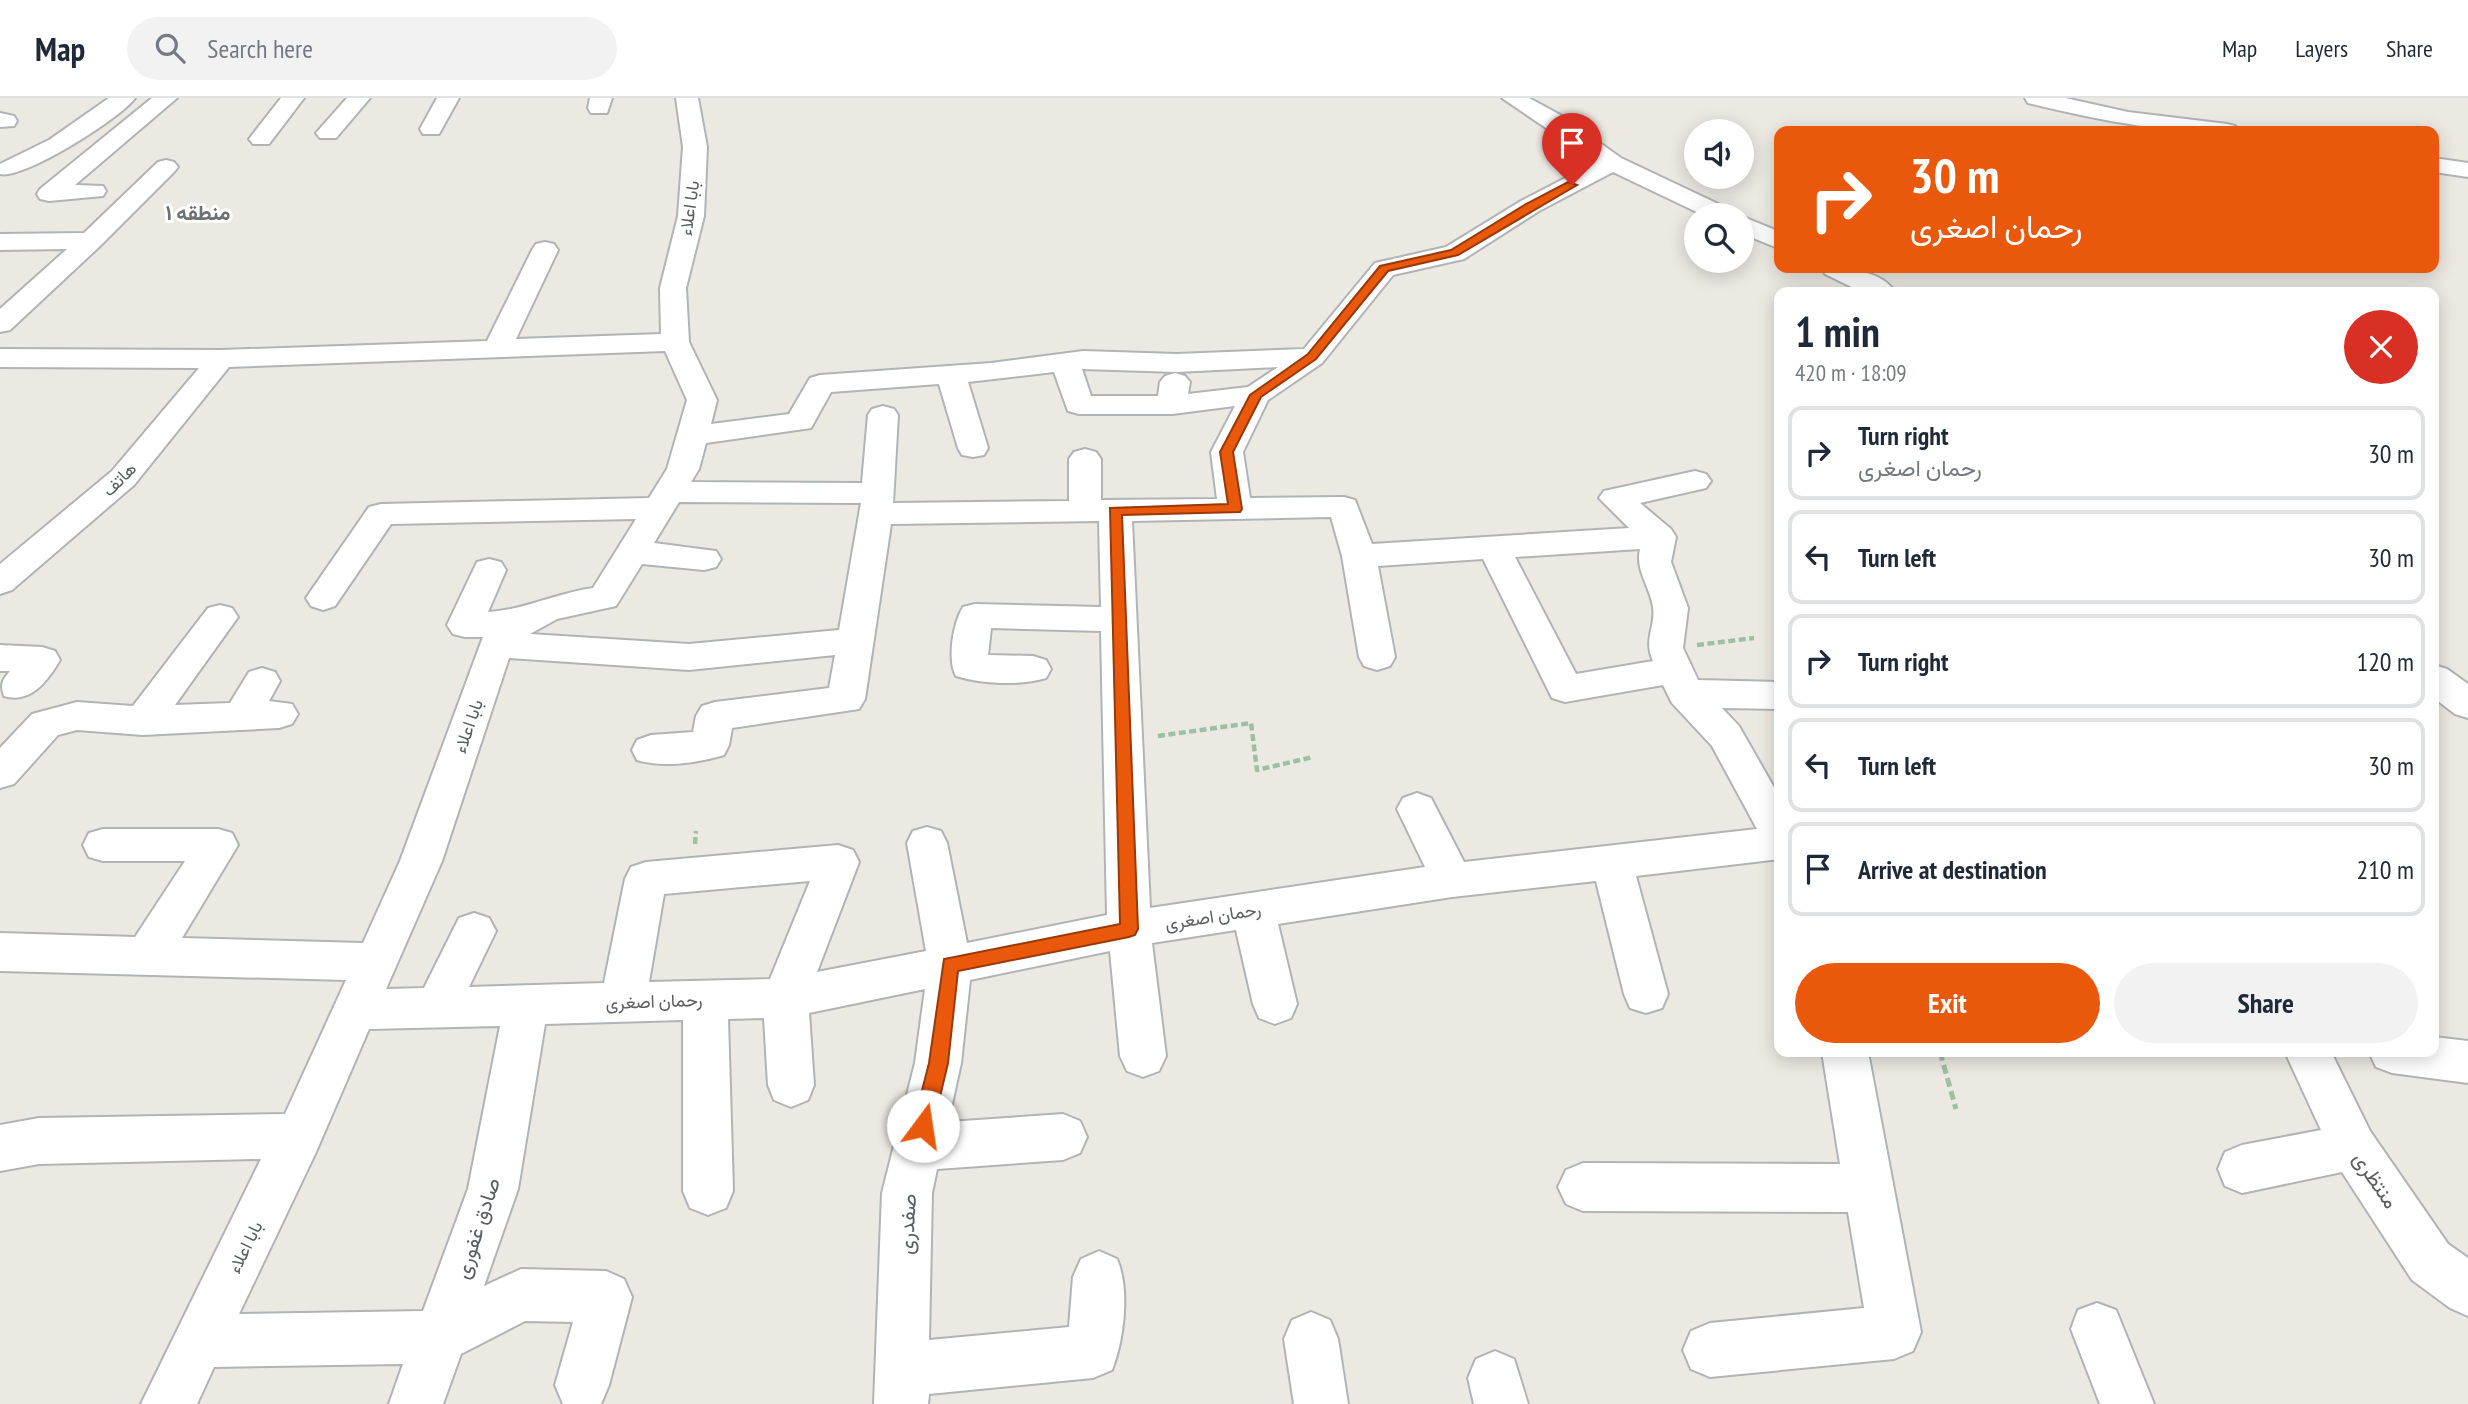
<!DOCTYPE html>
<meta charset="utf-8">
<style>
body{margin:0;font-family:"PT Sans Narrow",Vazirmatn,sans-serif;background:#f2f2f3;color:#1f2937;height:100vh;display:flex;flex-direction:column;font-size:26px;white-space:nowrap}
*{box-sizing:border-box;margin:0}
p{font-size:23px;color:#747a83}
.icon{flex:none;width:38px;height:38px;fill:none;stroke:currentColor;stroke-width:2;stroke-linecap:round;stroke-linejoin:round}
.map{position:relative;flex:1;overflow:hidden}
.sheet{position:absolute;left:1774px;top:189px;width:665px;height:770px;display:flex;flex-direction:column;background:#fff;border-radius:14px;box-shadow:0 4px 18px #0003}
.sheet>*{flex:none}
.top-card{position:absolute;left:1774px;top:28px;width:665px;height:147px;border-radius:14px;box-shadow:0 4px 18px #0003;background:#ea580c;color:#fff;overflow:hidden}
.buttons{position:absolute;left:1684px;top:21px;display:grid;gap:14px}
.buttons a{display:grid;place-items:center;width:70px;height:70px;border-radius:50%;background:#fff;box-shadow:0 4px 18px #0003;font-size:35px}
.pin{position:absolute;display:grid;place-items:center;width:60px;height:60px;color:#fff;margin:-72px -30px;border-radius:50% 50% 50% 0;rotate:-45deg;box-shadow:0 0 7px #0007}
.pin .icon{rotate:45deg}
.me{position:absolute;width:77px;margin:-38px;rotate:14deg;stroke-linejoin:round;filter:drop-shadow(0 0 5px #0008)}
.turn{display:flex;align-items:center;gap:24px;height:147px;padding:0 21px;font-size:32px}
.turn .icon{width:91px;height:91px;stroke-width:2.5}
.turn b{display:block;font-size:49px;line-height:60px}
.round{display:grid;place-items:center;flex:none;width:74px;height:74px;border-radius:37px;background:#f2f2f3}
.summary{display:flex;align-items:center;justify-content:space-between;height:119px;padding:0 21px}
h1{font-size:42px;font-weight:700;line-height:52px}
.action{display:flex;gap:14px;margin-top:auto;padding:14px 21px}
.action a{flex:1;height:80px;border-radius:42px;background:#ea580c;color:#fff;font-size:28px;font-weight:700;line-height:80px;text-align:center}
.action a+a{background:#f2f2f3;color:#1f2937}
ul{padding:0;list-style:none}
li{display:flex;align-items:center;gap:21px;height:94px;margin:0 14px 10px;padding:0 7px;border:4px solid #e0e1e3;border-radius:14px}
li div{flex:1}
li b{display:block;font-size:26px}
li em{font-style:normal}
header{display:flex;align-items:center;gap:42px;box-sizing:border-box;height:98px;padding:0 35px;background:#fff;border-bottom:2px solid #e0e1e3}
header strong{font-size:33px}
nav{display:flex;gap:38px;margin-inline-start:auto;font-size:24px}
.search{width:490px;height:63px;background:#f2f2f3;display:flex;align-items:center;gap:18px;box-sizing:border-box;padding:0 24px;border-radius:38px;color:#747a83;font-size:26px}
.map>svg:first-child{display:block}
.lines{fill:none;stroke-linecap:round;stroke-linejoin:round}
.minor-casing{stroke:#b0b4b7;stroke-width:4}
.path-far1{stroke:#9cc1a2;stroke-width:4.5;stroke-dasharray:7 3.5;stroke-linecap:butt}
.path{stroke:#9cc1a2;stroke-width:5;stroke-dasharray:9 4.5;stroke-linecap:butt}
.minor{fill:#fff;fill-rule:evenodd}
.route{fill:#ea580c;stroke:#983908;stroke-width:2}
.labels{text-anchor:middle;dominant-baseline:central;stroke-width:6;stroke-linejoin:round;paint-order:stroke}
.street-label{font-size:18px;fill:#5b5f62;stroke:#fff}
.far-district-label{font-size:21px;font-weight:bold;fill:#6c7174;stroke:#fff}
.near-street-label{font-size:21px;fill:#5b5f62;stroke:#fff}
</style>
<header>
<strong>Map</strong>
<div class="search"><svg class="icon" aria-label="search" viewBox="0 0 24 24"><circle cx="10" cy="10" r="6"/><path d="M15 15l6 6"/></svg>Search here</div>
<nav><a>Map</a><a>Layers</a><a>Share</a></nav>
</header>
<div class="map">
<svg width="2468" height="1306" viewBox="0 0 2468 1306">
<rect width="100%" height="100%" fill="#ece9e3"/>
<g class="lines">
<g class="minor-casing">
<g id="minor">
<path d="M109,0H135C121,20 23,82 0,76V66L49,42Z"/>
<polygon points="152,0 177,0 75,87 103,88 106,93 103,98 49,103 40,101 37,96 40,91"/>
<polygon points="281,0 304,0 269,46 253,46 249,41"/>
<polygon points="347,0 370,0 336,40 320,40 316,35"/>
<polygon points="437,0 459,0 439,36 423,36 420,31"/>
<polygon points="590,0 612,0 607,15 591,15 588,10"/>
<path d="M676,0H698L707,49L704,118L686,190L689,244L717,302L711,326L789,316L810,280L820,277L991,265L1083,253L1177,256L1304,251L1375,165L1446,149L1521,103L1596,64L1502,0H1529L1564,19L1621,60L1731,112L1734,117H1703L1613,74L1539,113L1464,161L1393,177L1322,265L1268,302L1243,354L1250,400L1344,399L1355,402L1372,446L1629,430L1599,400L1604,393L1695,373L1706,376L1711,383L1706,390L1640,405L1671,431L1676,439L1671,464L1688,510L1683,550L1698,582L1780,584V611L1722,610L1739,628L1780,700V761L1636,778L1668,896L1662,910L1646,915L1630,910L1624,896L1596,783L1452,799L1278,826L1297,906L1291,920L1275,926L1259,920L1253,906L1236,832L1152,845L1166,958L1159,973L1143,979L1127,973L1120,958L1110,853L970,882L961,965L948,1024L1063,1016L1080,1023L1087,1039L1080,1055L1063,1062L937,1071L932,1095L929,1242L1069,1229L1073,1179L1081,1161L1099,1153L1117,1161C1130,1191 1124,1242 1112,1272L1093,1280L929,1296L928,1306H874L882,1095L915,965L925,891L809,915L814,987L808,1002L791,1009L774,1002L768,987L764,920L728,921L733,1093L726,1110L708,1117L690,1110L683,1093V922L545,926L518,1091L484,1188L521,1171L606,1173L624,1181L632,1199L609,1287L601,1306H563L555,1287L573,1224L525,1223L461,1256L443,1306H389L403,1266L214,1269L197,1306H141L261,1061L39,1066L0,1073V1027L39,1020L285,1016L346,882L0,873V835L135,839L185,763H103L89,759L83,747L89,735L103,731H218L232,735L238,747L182,840L363,845L400,763L483,539H465L453,536L447,527L477,464L489,461L501,464L506,472L488,514C524,512 557,495 593,490L636,421L391,426L335,508L323,512L311,508L306,500L369,409L381,406L649,400L667,371L687,302L665,253L229,269L134,387L12,492L0,496V466L112,373L199,270L0,269V251L221,252L487,243L532,152L536,146L545,144L554,146L558,152L516,241L661,236L660,190L678,118L683,49ZM1278,269L1248,289L1188,296L1190,284L1185,278L1175,275L1165,278L1160,284L1158,298H1091L1082,271L1177,274ZM1054,274L1068,313L1079,316H1172L1235,308L1211,354L1217,401L1101,402V361L1096,354L1085,351L1074,354L1069,361V403L893,405L898,317L894,311L883,308L872,311L868,317L862,385L691,384L699,371L706,345L811,330L831,294L939,286L958,350L962,357L973,359L984,357L988,350L968,284ZM679,404L861,405L839,532L689,546L530,536L557,521L616,508L642,466L704,472L716,469L721,461L716,453L654,445ZM1331,419L1342,458L1359,559L1364,568L1377,572L1390,568L1395,559L1378,468L1483,461L1552,600L1565,604L1663,587L1672,605L1712,648L1757,731L1464,764L1431,700L1417,695L1403,700L1397,711L1425,769L1150,810L1132,423ZM1099,423L1101,509L975,506L963,509C953,525 947,562 956,578C982,586 1020,588 1046,580L1051,571L1046,562L1033,558L988,557L991,530L1101,533L1107,817L967,845L947,745L941,733L927,729L913,733L907,745L926,853L817,874L859,764L853,752L838,747L646,764L631,769L625,781L604,885L469,889L496,833L489,820L474,815L459,820L424,890L386,891L442,763L509,560L689,572L835,557L829,590L715,604L702,608L696,618L693,634L651,637L637,642L632,652L637,662C663,670 698,665 724,657L729,647L732,630L859,611L865,601L891,426ZM1640,451C1635,473 1650,488 1653,509C1656,529 1643,541 1653,563L1576,576L1515,459ZM810,783L770,881L649,884L664,796ZM500,928L468,1091L423,1213L239,1216L316,1054L369,931Z"/>
<path d="M2025,0H2065L2128,14L2227,26L2235,28L2238,33C2166,36 2098,22 2028,5Z"/>
<polygon points="0,15 14,18 17,23 14,28 0,29"/>
<polygon points="2434,60 2468,65 2468,79 2434,74"/>
<polygon points="166,62 174,64 178,69 174,74 100,148 10,232 0,234 0,211 67,151 0,152 0,136 84,135 158,64"/>
<polygon points="1741,118 1780,134 1780,151 1741,135"/>
<path d="M1821,170C1844,169 1881,172 1895,194H1862L1825,176Z"/>
<polygon points="220,507 232,510 238,519 175,607 230,605 249,574 262,570 275,574 280,583 269,603 292,606 298,616 292,626 279,630 143,637 77,632 58,637 14,686 0,690 0,650 32,616 77,604 133,608 208,510"/>
<path d="M0,547L42,549L55,553L60,562C47,584 30,606 4,598C0,587 2,582 10,573H0Z"/>
<polygon points="2434,567 2447,571 2468,586 2468,620 2455,616 2434,600"/>
<polygon points="2434,939 2468,943 2468,985 2392,975 2376,969 2369,954 2434,954"/>
<polygon points="1822,954 1868,954 1921,1234 1913,1253 1894,1261 1710,1279 1691,1271 1683,1252 1691,1233 1710,1225 1864,1210 1848,1114 1583,1113 1566,1106 1558,1089 1566,1072 1583,1065 1840,1066"/>
<polygon points="2285,954 2331,954 2370,1033 2448,1146 2468,1160 2468,1218 2450,1210 2412,1182 2342,1074 2242,1095 2225,1088 2218,1071 2225,1054 2242,1047 2321,1032"/>
<polygon points="2097,1205 2116,1212 2154,1306 2100,1306 2071,1231 2078,1212"/>
<polygon points="1311,1214 1330,1222 1338,1241 1348,1306 1294,1306 1284,1241 1292,1222"/>
<polygon points="1495,1253 1514,1261 1528,1306 1474,1306 1468,1280 1476,1261"/>
</g>
</g>
<g class="path-far1">
<polyline points="1697,547 1754,540"/>
<polyline points="1158,638 1251,625 1257,672 1313,659"/>
<polyline points="695,746 696,733"/>
</g>
<polyline class="path" points="1940,954 1956,1011"/>
<use href="#minor" class="minor"/>
</g>
<polygon class="route" points="1568,84 1577,87 1458,157 1388,173 1316,261 1261,299 1233,354 1242,411 1240,414 1122,417 1138,831 1135,837 1129,839 958,873 948,965 933,1028 930,1035 923,1037 916,1035 913,1028 929,965 944,861 1120,826 1110,410 1228,406 1220,354 1250,297 1308,256 1380,168 1451,152 1526,106"/>
<g class="labels">
<g class="street-label">
<text transform="translate(689 110) rotate(-82)">بابا اعلاء</text>
<text transform="translate(119 381) rotate(-45)">هاتف</text>
<text transform="translate(468 628) rotate(-71)">بابا اعلاء</text>
<text transform="translate(1213 818) rotate(-9)">رحمان اصغری</text>
<text transform="translate(654 903) rotate(-2)">رحمان اصغری</text>
<text transform="translate(245 1149) rotate(-64)">بابا اعلاء</text>
</g>
<g class="far-district-label">
<text x="198" y="114">منطقه ۱</text>
</g>
<g class="near-street-label">
<text transform="translate(2376 1082) rotate(56)">منتظری</text>
<text transform="translate(907 1126) rotate(-87)">صفدری</text>
<text transform="translate(477 1130) rotate(-72)">صادق غفوری</text>
</g>
</g>
</svg>
<div class="buttons">
<a><svg class="icon" aria-label="sound" viewBox="0 0 24 24"><path d="M4 9h4l5-4v14l-5-4H4zM17 9q2 3 0 6"/></svg></a>
<a><svg class="icon" aria-label="search" viewBox="0 0 24 24"><circle cx="10" cy="10" r="6"/><path d="M15 15l6 6"/></svg></a>
</div>
<div class="pin" style="left:1572px;top:87px;background:#d93025"><svg class="icon" aria-label="arrive" viewBox="0 0 24 24"><path d="M6 21V4h12l-3 4 3 4H6"/></svg></div>
<svg class="me" style="left:923px;top:1028px" viewBox="-20 -20 40 40"><circle r="19" fill="#fff"/><path d="M0-13L10 11 0 6-10 11z" fill="#ea580c"/></svg>
<div class="top-card">
<div class="turn"><svg class="icon" aria-label="right" viewBox="0 0 24 24"><path d="M7 20v-9h11M14 6l5 5-5 5"/></svg><div><b>30 m</b>رحمان اصغری</div></div>
</div>
<section class="sheet">
<div class="summary"><div><h1>1 min</h1><p>420 m · 18:09</p></div><a class="round" style="background:#d93025;color:#fff"><svg class="icon" aria-label="close" viewBox="0 0 24 24"><path d="M6 6l12 12M18 6L6 18"/></svg></a></div>
<ul>
<li><svg class="icon" aria-label="right" viewBox="0 0 24 24"><path d="M7 20v-9h11M14 6l5 5-5 5"/></svg><div><b>Turn right</b><p>رحمان اصغری</p></div><em>30 m</em></li>
<li><svg class="icon" aria-label="left" viewBox="0 0 24 24"><path d="M17 20v-9H6M10 6l-5 5 5 5"/></svg><div><b>Turn left</b></div><em>30 m</em></li>
<li><svg class="icon" aria-label="right" viewBox="0 0 24 24"><path d="M7 20v-9h11M14 6l5 5-5 5"/></svg><div><b>Turn right</b></div><em>120 m</em></li>
<li><svg class="icon" aria-label="left" viewBox="0 0 24 24"><path d="M17 20v-9H6M10 6l-5 5 5 5"/></svg><div><b>Turn left</b></div><em>30 m</em></li>
<li><svg class="icon" aria-label="arrive" viewBox="0 0 24 24"><path d="M6 21V4h12l-3 4 3 4H6"/></svg><div><b>Arrive at destination</b></div><em>210 m</em></li>
</ul>
<div class="action"><a>Exit</a><a>Share</a></div>
</section>
</div>
